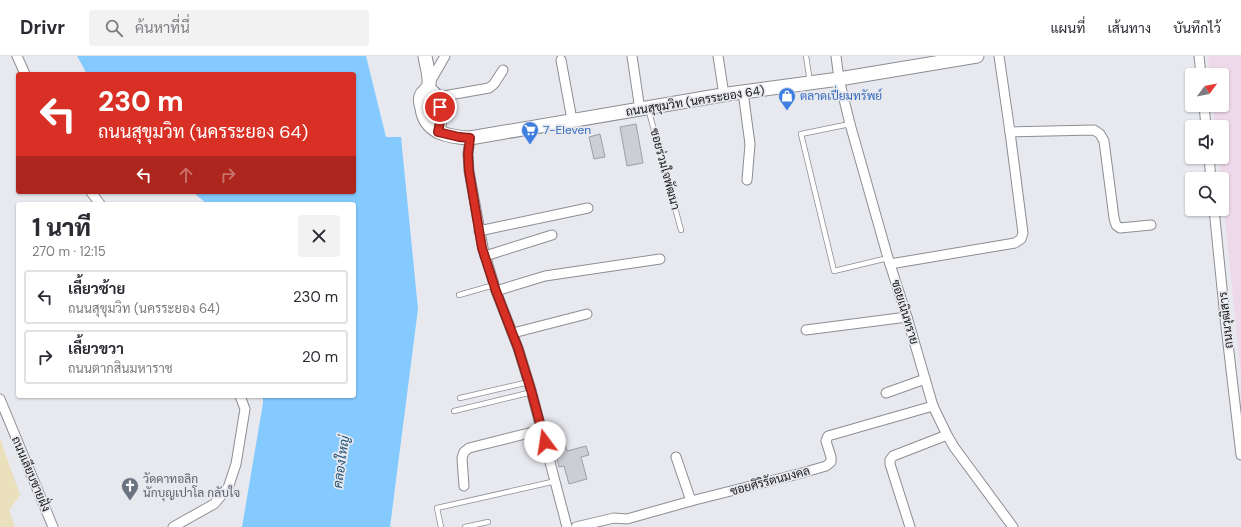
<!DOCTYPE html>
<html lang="th">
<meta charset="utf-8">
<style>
body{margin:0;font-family:"DM Sans",Sarabun,sans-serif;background:#f2f2f3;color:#2b2b33;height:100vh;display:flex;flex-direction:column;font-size:15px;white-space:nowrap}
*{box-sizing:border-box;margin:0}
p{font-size:13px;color:#7c7c81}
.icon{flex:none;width:22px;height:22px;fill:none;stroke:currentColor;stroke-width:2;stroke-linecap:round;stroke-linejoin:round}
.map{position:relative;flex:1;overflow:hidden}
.details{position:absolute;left:16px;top:146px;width:340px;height:196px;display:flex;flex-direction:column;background:#fff;border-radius:4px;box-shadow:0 1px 3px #0004}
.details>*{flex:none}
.banner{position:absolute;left:16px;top:16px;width:340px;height:122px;border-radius:4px;box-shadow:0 1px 3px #0004;background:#d93025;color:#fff;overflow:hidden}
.needle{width:26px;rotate:58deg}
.fabs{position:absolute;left:1185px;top:12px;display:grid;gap:8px}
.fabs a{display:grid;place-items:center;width:44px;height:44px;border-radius:4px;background:#fff;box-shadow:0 1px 3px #0004;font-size:20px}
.pin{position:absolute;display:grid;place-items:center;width:34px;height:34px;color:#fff;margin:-17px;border:2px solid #fff;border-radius:50%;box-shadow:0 1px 4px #0007}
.me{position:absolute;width:44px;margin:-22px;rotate:346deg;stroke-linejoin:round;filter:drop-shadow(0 0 3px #0008)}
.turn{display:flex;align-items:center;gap:14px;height:84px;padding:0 16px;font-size:18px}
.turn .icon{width:52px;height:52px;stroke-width:2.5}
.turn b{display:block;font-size:28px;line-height:34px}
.lanes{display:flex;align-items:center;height:38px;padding:0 16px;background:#0003;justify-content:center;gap:20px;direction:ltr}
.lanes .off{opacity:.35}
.round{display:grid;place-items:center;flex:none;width:42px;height:42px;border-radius:4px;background:#f2f2f3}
.overview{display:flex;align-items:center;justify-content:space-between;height:68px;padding:0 16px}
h1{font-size:24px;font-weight:800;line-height:30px}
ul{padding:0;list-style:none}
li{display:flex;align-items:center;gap:12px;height:54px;margin:0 8px 6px;padding:0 8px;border:2px solid #e1e1e2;border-radius:4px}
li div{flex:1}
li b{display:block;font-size:15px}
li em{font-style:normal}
header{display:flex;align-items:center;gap:24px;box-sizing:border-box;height:56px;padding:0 20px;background:#fff;border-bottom:1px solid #e1e1e2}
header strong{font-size:19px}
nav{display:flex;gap:22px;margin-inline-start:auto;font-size:14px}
.search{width:280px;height:36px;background:#f2f2f3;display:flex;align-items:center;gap:10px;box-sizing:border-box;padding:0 14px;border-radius:4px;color:#7c7c81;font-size:15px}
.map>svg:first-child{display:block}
.education{fill:#edd9e9}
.sand{fill:#eae0bb}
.water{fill:#84cafe}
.building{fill:#ccced3;stroke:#9d9fa4}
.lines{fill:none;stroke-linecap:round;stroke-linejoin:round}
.lane-casing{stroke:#8d8e93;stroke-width:6}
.street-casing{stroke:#8d8e93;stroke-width:11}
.secondary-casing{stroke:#8d8e93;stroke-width:15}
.lane{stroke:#fff;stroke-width:4.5}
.street{stroke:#fff;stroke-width:9}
.secondary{stroke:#fff;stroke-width:13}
.route-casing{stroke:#8d1f18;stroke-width:10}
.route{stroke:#d93025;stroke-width:7}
.labels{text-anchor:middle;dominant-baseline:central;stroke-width:3.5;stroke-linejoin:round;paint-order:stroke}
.shop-label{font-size:12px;fill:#366cbe;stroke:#e8e9ef;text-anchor:start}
.street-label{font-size:12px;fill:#18191a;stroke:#e8e9ef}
.worship-label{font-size:12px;fill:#5b616d;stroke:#e8e9ef;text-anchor:start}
.water-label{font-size:13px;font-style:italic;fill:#205376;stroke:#e8e9ef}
</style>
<header>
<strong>Drivr</strong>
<div class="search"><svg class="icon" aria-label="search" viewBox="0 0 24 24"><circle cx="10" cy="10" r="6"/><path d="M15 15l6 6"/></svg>ค้นหาที่นี่</div>
<nav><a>แผนที่</a><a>เส้นทาง</a><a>บันทึกไว้</a></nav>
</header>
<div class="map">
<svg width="1241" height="471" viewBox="0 0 1241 471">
<rect width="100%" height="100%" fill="#e8e9ef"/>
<polygon class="education" points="1208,0 1241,0 1241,319 1222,134 1222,123 1221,123 1219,101 1222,101 1222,71 1215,71 1213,49 1222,49 1222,19 1210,19"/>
<polygon class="sand" points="0,382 20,439 9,454 15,471 0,471"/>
<polygon class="water" points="77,0 366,0 386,81 401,81 418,253 390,471 242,471 263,347 263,340 354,340 354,148 207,148 193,136 354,136 354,18 87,18"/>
<g class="building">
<polygon points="636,68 643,107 627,110 620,71"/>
<polygon points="600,78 605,101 594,103 589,81"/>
<polygon points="563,380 567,395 586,390 589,399 581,401 587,423 569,428 564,410 559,411 552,383"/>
</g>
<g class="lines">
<g class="lane-casing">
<g id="lane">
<polyline points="806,0 810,26"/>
<polyline points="648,52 681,174"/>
<polyline points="850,68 801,78 834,215 888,202"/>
<polyline points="459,239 494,229"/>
<polyline points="460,342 529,326"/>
<polyline points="454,355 532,336"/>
<polyline points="441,471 437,452 556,425"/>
<polyline points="465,471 488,466"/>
</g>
</g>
<g class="street-casing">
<g id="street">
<polyline points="17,0 25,18"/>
<polyline points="632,0 640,54"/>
<polyline points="718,0 724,39"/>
<polyline points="836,0 839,23 850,68 888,202 907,261 933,350 947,379 954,391 1013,471"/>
<polyline points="999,0 1010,76 1094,74 1100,78 1104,85 1114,162 1116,169 1120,172 1151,169"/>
<polyline points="1199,0 1201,19"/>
<polyline points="561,4 572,64"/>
<polyline points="430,26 445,0"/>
<polyline points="743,36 750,88 747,124"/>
<polyline points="438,41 489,32 494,28 503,14"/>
<polyline points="1204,49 1206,71"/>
<polyline points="470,82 468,98 469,115 483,192 496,235 518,292 531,334 567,471"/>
<polyline points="1209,101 1211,123"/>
<polyline points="91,136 100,148"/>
<polyline points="1214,153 1225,262 1241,399"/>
<polyline points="479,175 588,152"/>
<polyline points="485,200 552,179"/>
<polyline points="890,208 1015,187 1021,183 1023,177 1010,76"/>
<polyline points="496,235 545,220 660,203"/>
<polyline points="806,274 907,261"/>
<polyline points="513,277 587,258"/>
<polyline points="886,337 925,323"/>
<polyline points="0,343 53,471"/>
<polyline points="676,401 691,445"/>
<polyline points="464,430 462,402 464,396 469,392 541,374"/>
<polyline points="173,471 214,448 228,432 236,408 245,353 240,340"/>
<polyline points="576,471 614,462 627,463 691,445 802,417 826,410 831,406 831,401 826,385 828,380 933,350"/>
<polyline points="910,471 890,408 890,404 893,400 947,379"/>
</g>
</g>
<g class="secondary-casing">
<g id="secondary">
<path d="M425,0C426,8 430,19 429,28C428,35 423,34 421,40C420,43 421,49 422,52C425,77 449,81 470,82L728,38L839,23L977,0"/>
<path d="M428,33C444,41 441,61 438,76"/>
</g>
</g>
<use href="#lane" class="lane"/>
<use href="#street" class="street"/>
<use href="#secondary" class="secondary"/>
</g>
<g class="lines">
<g class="route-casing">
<polyline id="route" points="440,51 441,61 438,76 459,81 470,82 468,98 469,115 482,192 496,235 518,292 531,334 545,386"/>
</g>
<use href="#route" class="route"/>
</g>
<defs>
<g id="shop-pin" transform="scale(0.9)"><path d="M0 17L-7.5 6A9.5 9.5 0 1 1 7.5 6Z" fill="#3f7fe0" stroke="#e8e9ef"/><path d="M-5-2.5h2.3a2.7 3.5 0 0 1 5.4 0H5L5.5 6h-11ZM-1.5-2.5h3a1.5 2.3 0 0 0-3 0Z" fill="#fff"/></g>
<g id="supermarket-pin" transform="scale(0.9)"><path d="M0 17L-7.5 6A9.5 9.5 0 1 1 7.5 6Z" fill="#3f7fe0" stroke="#e8e9ef"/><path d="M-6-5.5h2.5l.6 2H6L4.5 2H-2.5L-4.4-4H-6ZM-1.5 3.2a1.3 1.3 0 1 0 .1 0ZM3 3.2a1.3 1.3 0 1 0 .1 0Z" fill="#fff"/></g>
<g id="church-pin" transform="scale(0.9)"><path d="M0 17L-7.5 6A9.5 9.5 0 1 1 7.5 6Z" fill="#6b7280" stroke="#e8e9ef"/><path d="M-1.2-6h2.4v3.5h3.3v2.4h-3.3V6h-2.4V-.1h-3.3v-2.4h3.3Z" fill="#fff"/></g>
</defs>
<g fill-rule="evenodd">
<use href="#shop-pin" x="787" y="40"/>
<use href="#supermarket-pin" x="530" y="74"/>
<use href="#church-pin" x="130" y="430"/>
</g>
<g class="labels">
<g class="shop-label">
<text x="800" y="40">ตลาดเปี่ยมทรัพย์</text>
<text x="543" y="74">7-Eleven</text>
</g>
<g class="street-label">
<text transform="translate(695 45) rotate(-9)">ถนนสุขุมวิท (นครระยอง 64)</text>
<text transform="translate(665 113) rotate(75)">ซอยร่วมใจพัฒนา</text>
<text transform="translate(905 256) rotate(73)">ซอยเนินทราย</text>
<text transform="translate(1226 264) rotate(-96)">ถนนวุฒิสาร</text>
<text transform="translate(31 418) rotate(67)">ถนนเลียบชายฝั่ง</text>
<text transform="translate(770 425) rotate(-15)">ซอยศิริรัตนมงคล</text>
</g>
<g class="worship-label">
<text x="143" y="423">วัดคาทอลิก<tspan x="143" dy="14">นักบุญเปาโล กลับใจ</tspan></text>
</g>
<g class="water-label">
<text transform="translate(341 406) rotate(-82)">คลองใหญ่</text>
</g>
</g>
</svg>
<div class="fabs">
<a><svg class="needle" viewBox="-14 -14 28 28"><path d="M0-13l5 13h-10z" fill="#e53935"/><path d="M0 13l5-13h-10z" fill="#7c7c81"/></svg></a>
<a><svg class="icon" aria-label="sound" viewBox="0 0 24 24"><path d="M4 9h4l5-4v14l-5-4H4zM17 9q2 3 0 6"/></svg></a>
<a><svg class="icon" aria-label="search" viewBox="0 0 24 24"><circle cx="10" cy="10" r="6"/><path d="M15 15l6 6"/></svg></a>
</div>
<div class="pin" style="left:440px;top:51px;background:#d93025"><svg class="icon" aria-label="arrive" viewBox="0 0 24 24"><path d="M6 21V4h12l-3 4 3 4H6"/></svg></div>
<svg class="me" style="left:545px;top:386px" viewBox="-20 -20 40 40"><circle r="19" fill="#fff"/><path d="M0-13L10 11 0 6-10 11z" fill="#d93025"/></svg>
<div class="banner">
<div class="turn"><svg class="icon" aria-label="left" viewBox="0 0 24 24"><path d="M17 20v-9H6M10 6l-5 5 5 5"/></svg><div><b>230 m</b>ถนนสุขุมวิท (นครระยอง 64)</div></div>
<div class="lanes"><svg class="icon" aria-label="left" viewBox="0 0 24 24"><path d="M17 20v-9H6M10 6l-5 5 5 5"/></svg><svg class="icon off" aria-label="ahead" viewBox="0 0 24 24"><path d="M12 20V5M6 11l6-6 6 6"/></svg><svg class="icon off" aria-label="right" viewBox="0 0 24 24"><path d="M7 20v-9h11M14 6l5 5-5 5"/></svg></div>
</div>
<section class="details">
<div class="overview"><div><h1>1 นาที</h1><p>270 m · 12:15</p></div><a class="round"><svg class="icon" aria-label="close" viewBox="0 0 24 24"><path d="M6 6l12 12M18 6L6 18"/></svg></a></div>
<ul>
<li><svg class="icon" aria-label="left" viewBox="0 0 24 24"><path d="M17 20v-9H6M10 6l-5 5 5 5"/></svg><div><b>เลี้ยวซ้าย</b><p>ถนนสุขุมวิท (นครระยอง 64)</p></div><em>230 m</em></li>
<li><svg class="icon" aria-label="right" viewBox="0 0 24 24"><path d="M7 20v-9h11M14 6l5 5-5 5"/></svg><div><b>เลี้ยวขวา</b><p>ถนนตากสินมหาราช</p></div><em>20 m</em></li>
</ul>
</section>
</div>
